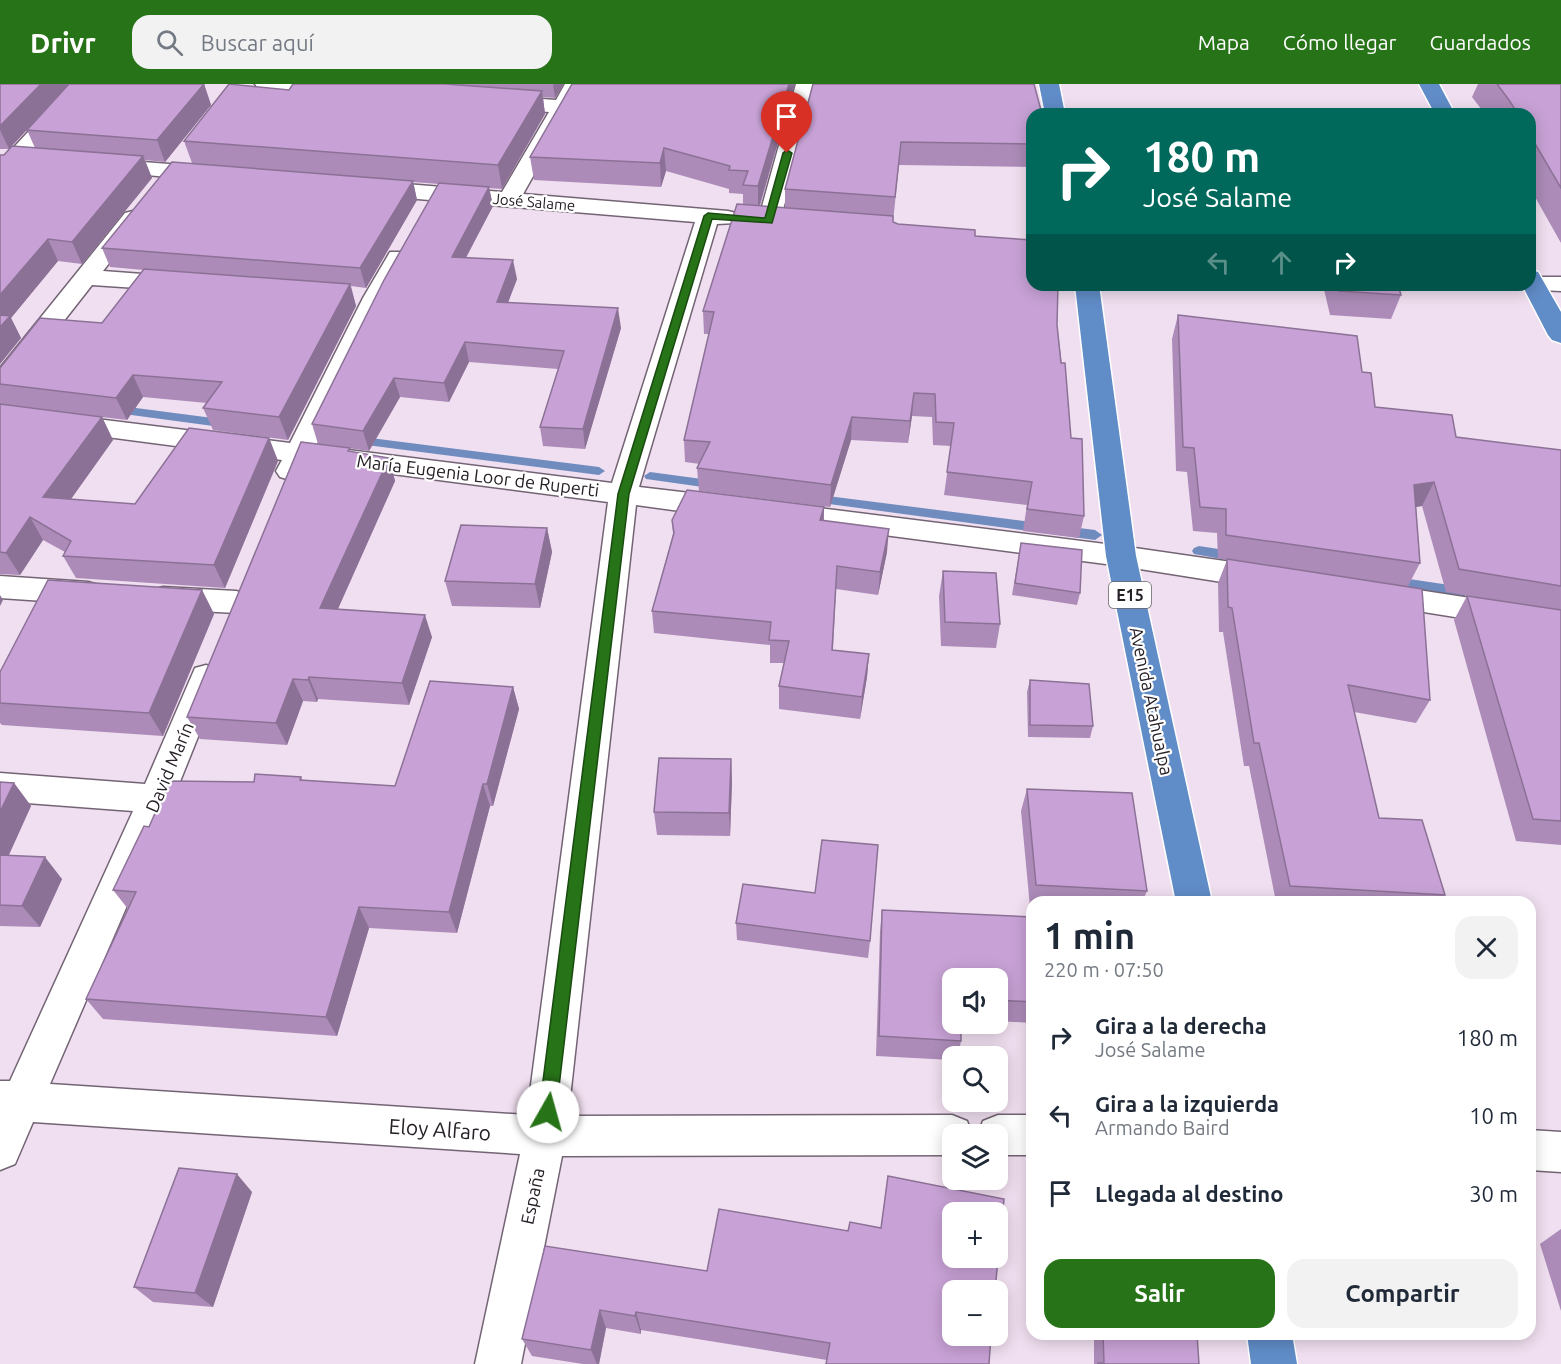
<!DOCTYPE html>
<html lang="es">
<meta charset="utf-8">
<style>
body{margin:0;font-family:Ubuntu,sans-serif;background:#f2f2f3;color:#1f2937;height:100vh;display:flex;flex-direction:column;font-size:22px;white-space:nowrap}
*{box-sizing:border-box;margin:0}
p{font-size:20px;color:#747a83}
.icon{flex:none;width:33px;height:33px;fill:none;stroke:currentColor;stroke-width:2;stroke-linecap:round;stroke-linejoin:round}
.map{position:relative;flex:1;overflow:hidden}
.sheet{position:absolute;left:1026px;top:812px;width:510px;height:444px;display:flex;flex-direction:column;background:#fff;border-radius:18px;box-shadow:0 3px 15px #0003}
.sheet>*{flex:none}
.top-card{position:absolute;left:1026px;top:24px;width:510px;height:183px;border-radius:18px;box-shadow:0 3px 15px #0003;background:#00695c;color:#fff;overflow:hidden}
.controls{position:absolute;left:942px;top:884px;display:grid;gap:12px}
.controls a{display:grid;place-items:center;width:66px;height:66px;border-radius:12px;background:#fff;box-shadow:0 3px 15px #0003;font-size:30px}
.pin{position:absolute;display:grid;place-items:center;width:51px;height:51px;color:#fff;margin:-62px -26px;border-radius:50% 50% 50% 0;rotate:-45deg;box-shadow:0 0 6px #0007}
.pin .icon{rotate:45deg}
.me{position:absolute;width:66px;margin:-33px;rotate:7deg;stroke-linejoin:round;filter:drop-shadow(0 0 4px #0008)}
.turn{display:flex;align-items:center;gap:21px;height:126px;padding:0 18px;font-size:27px}
.turn .icon{width:78px;height:78px;stroke-width:2.5}
.turn b{display:block;font-size:42px;line-height:51px}
.lanes{display:flex;align-items:center;height:57px;padding:0 18px;background:#0003;justify-content:center;gap:30px;direction:ltr}
.lanes .off{opacity:.35}
.round{display:grid;place-items:center;flex:none;width:63px;height:63px;border-radius:18px;background:#f2f2f3}
.headline{display:flex;align-items:center;justify-content:space-between;height:102px;padding:0 18px}
h1{font-size:36px;font-weight:700;line-height:45px}
.action{display:flex;gap:12px;margin-top:auto;padding:12px 18px}
.action a{flex:1;height:69px;border-radius:18px;background:#277318;color:#fff;font-size:24px;font-weight:700;line-height:69px;text-align:center}
.action a+a{background:#f2f2f3;color:#1f2937}
ul{padding:0;list-style:none}
li{display:flex;align-items:center;gap:18px;height:78px;padding:0 18px}
li div{flex:1}
li b{display:block;font-size:22px}
li em{font-style:normal}
header{display:flex;align-items:center;gap:36px;box-sizing:border-box;height:84px;padding:0 30px;background:#277318;color:#fff}
header strong{font-size:28px}
nav{display:flex;gap:33px;margin-inline-start:auto;font-size:21px}
.search{width:420px;height:54px;background:#f2f2f3;display:flex;align-items:center;gap:15px;box-sizing:border-box;padding:0 21px;border-radius:18px;color:#747a83;font-size:22px}
.map>svg:first-child{display:block}
.lines{fill:none;stroke-linecap:round;stroke-linejoin:round}
.stream{fill:#708cbf;fill-rule:evenodd}
.street-casing{stroke:#736474;stroke-width:3}
.highway-casing{stroke:#fff;stroke-width:3}
.street{fill:#fff;fill-rule:evenodd}
.highway{fill:#608cc7;fill-rule:evenodd}
.wall{fill:#ac8bb8}
.shaded-wall{fill:#8c7196}
.building{fill:#c8a2d6;stroke:#8c7196;stroke-width:1.5;fill-rule:evenodd}
.route{fill:#277318;stroke:#194b10;stroke-width:1.5}
.labels{text-anchor:middle;dominant-baseline:central;stroke-width:4.5;stroke-linejoin:round;paint-order:stroke}
.far-street-label{font-size:15px;fill:#272127;stroke:#fff}
.shield{fill:#fff;stroke:#686468;stroke-width:1.5}
.shield-label{font-size:16px;font-weight:bold;fill:#272127}
.street-label{font-size:18px;fill:#272127;stroke:#fff}
.near-street-label{font-size:21px;fill:#272127;stroke:#fff}
</style>
<header>
<strong>Drivr</strong>
<div class="search"><svg class="icon" aria-label="search" viewBox="0 0 24 24"><circle cx="10" cy="10" r="6"/><path d="M15 15l6 6"/></svg>Buscar aquí</div>
<nav><a>Mapa</a><a>Cómo llegar</a><a>Guardados</a></nav>
</header>
<div class="map">
<svg width="1561" height="1280" viewBox="0 0 1561 1280">
<rect width="100%" height="100%" fill="#f0dff0"/>
<g class="lines">
<g class="stream">
<polygon points="113,321 228,336 234,340 228,344 109,328 109,322"/>
<polygon points="355,352 599,383 605,387 599,391 351,359 349,356"/>
<polygon points="650,388 717,397 723,401 717,405 646,395 644,392"/>
<polygon points="812,410 1095,446 1102,451 1095,456 807,417 806,414"/>
<polygon points="1199,462 1238,468 1245,473 1238,478 1194,470 1192,467 1194,464"/>
<polygon points="1389,492 1463,503 1470,508 1463,513 1384,500 1382,497"/>
</g>
<g class="street-casing">
<g id="street">
<polygon points="73,0 94,0 8,96 0,98 0,78"/>
<polygon points="255,0 340,0 346,5 343,9 336,11 265,6 258,4"/>
<polygon points="565,0 585,0 523,110 728,127 736,129 739,134 736,139 717,140 639,403 724,413 734,416 738,423 734,430 724,433 636,421 568,1032 952,1031 967,1037 972,1050 952,1050 952,1071 562,1072 521,1280 475,1280 520,1070 33,1038 15,1080 0,1086 0,997 10,997 133,727 0,717 0,689 145,700 195,584 206,581 217,584 222,593 173,715 50,1000 527,1031 608,418 308,379 300,393 290,396 280,393 276,387 282,376 0,339 0,323 290,359 363,214 390,168 406,168 410,173 316,362 612,399 695,138 370,111 362,109 359,104 362,99 370,97 502,108 549,28 501,24 494,22 491,18 494,14 501,12 556,16"/>
<polygon points="796,0 816,0 780,137 777,142 761,142 758,137"/>
<polygon points="104,75 208,83 216,85 219,90 216,95 208,97 96,86 93,81 96,76"/>
<polygon points="133,127 141,129 144,134 103,187 182,193 191,195 194,200 191,205 182,207 92,201 9,307 0,309 0,284 125,129"/>
<polygon points="1530,193 1561,193 1561,207 1521,205 1519,201 1530,201"/>
<polygon points="779,419 1121,462 1266,483 1277,486 1281,494 1277,502 1266,505 1121,482 769,436 765,429 769,422"/>
<polygon points="0,492 88,498 99,501 103,509 99,517 88,520 0,514"/>
<polygon points="1379,500 1561,528 1561,550 1368,519 1364,511 1368,503"/>
<polygon points="163,503 236,507 247,510 251,518 247,526 236,529 163,525 152,522 148,514 152,506"/>
<polygon points="998,1031 1032,1031 1032,1071 998,1071 998,1050 978,1050 983,1037"/>
<polygon points="1530,1046 1561,1048 1561,1088 1530,1086"/>
</g>
</g>
<g class="highway-casing">
<g id="highway">
<polygon points="1039,0 1059,0 1065,30 1045,30"/>
<polygon points="1419,0 1439,0 1455,30 1435,30"/>
<polygon points="1530,186 1538,188 1561,228 1561,259 1552,256 1548,251 1522,201 1530,201"/>
<polygon points="1075,201 1099,201 1136,472 1212,818 1176,818 1106,472"/>
<polygon points="1247,1250 1292,1250 1297,1280 1251,1280"/>
</g>
</g>
<use href="#street" class="street"/>
<use href="#highway" class="highway"/>
</g>
<g class="wall">
<polygon points="0,0 204,0 211,21 165,78 145,76 152,94 82,180 58,177 11,234 21,254 0,280 4,71 35,64 27,46 33,39 9,65 0,65"/>
<polygon points="293,0 564,0 555,14 543,13 545,30 502,105 489,104 493,122 466,174 517,195 508,218 621,244 585,365 543,362 540,343 558,285 469,278 449,318 400,313 369,367 318,360 312,340 439,100 413,98 417,116 366,204 351,202 356,222 288,356 213,346 203,324 207,319 143,313 127,336 102,333 113,356 71,415 135,420 269,354 278,377 225,504 76,494 63,472 65,468 43,456 20,491 0,490 0,300 102,239 144,186 110,183 102,164 192,79 184,57 289,6"/>
<polygon points="572,0 795,0 760,122 785,124 785,105 813,0 1032,30 1032,83 899,81 893,138 898,140 975,152 1057,241 1071,354 1084,432 1079,454 1023,447 1027,421 944,411 951,362 933,361 932,333 912,332 908,359 851,356 830,423 699,407 697,384 700,380 685,378 684,356 709,250 704,250 703,227 743,120 743,110 729,109 729,105 666,87 661,103 534,96 530,73"/>
<polygon points="1478,0 1561,0 1561,159 1530,104 1530,30 1485,30 1472,13"/>
<polygon points="1323,201 1398,201 1401,211 1391,235 1330,231"/>
<polygon points="1178,231 1362,288 1375,323 1456,353 1561,366 1561,761 1516,757 1454,536 1467,512 1482,514 1446,508 1422,422 1416,423 1420,479 1408,502 1430,616 1416,639 1354,628 1379,734 1445,811 1440,818 1276,818 1249,682 1244,682 1223,548 1219,548 1218,499 1227,476 1218,474 1217,449 1193,447 1187,388 1176,387 1172,255"/>
<polygon points="351,368 389,374 395,397 338,525 432,553 409,621 318,615 317,618 303,617 287,661 200,655 187,633"/>
<polygon points="824,423 824,437 887,468 878,511 836,505 833,566 869,570 867,593 860,635 779,625 779,602 784,579 770,579 770,561 654,549 652,527 673,450 672,436"/>
<polygon points="547,444 552,468 540,524 452,522 445,497"/>
<polygon points="1021,459 1080,509 1077,521 1012,511"/>
<polygon points="943,487 1000,540 996,564 941,562 939,512"/>
<polygon points="202,506 214,530 163,652 2,641 0,639 0,588"/>
<polygon points="1030,596 1093,642 1090,654 1028,653 1027,608"/>
<polygon points="513,603 519,625 493,722 490,722 457,849 369,844 337,952 103,935 86,915 128,825 113,806 149,743 254,698 301,693 303,697 395,702"/>
<polygon points="731,675 732,698 730,752 657,751 654,728"/>
<polygon points="0,698 14,699 31,722 9,771 62,795 40,843 0,842"/>
<polygon points="1027,705 1147,807 1142,818 1032,818 1032,823 1030,823 1021,727"/>
<polygon points="882,826 1032,833 1032,939 998,937 998,894 952,894 961,957 958,972 952,972 952,976 876,972 880,848"/>
<polygon points="736,839 870,857 868,874 737,856"/>
<polygon points="888,1092 1004,1115 827,1276 641,1246 641,1250 606,1244 599,1280 583,1280 532,1272 522,1255 545,1162 707,1187 848,1147 881,1143"/>
<polygon points="252,1108 213,1223 153,1218 134,1203"/>
<polygon points="1561,1145 1561,1227 1540,1160"/>
<polygon points="1094,1250 1197,1250 1199,1280 1094,1280"/>
</g>
<g class="shaded-wall">
<polygon points="41,0 70,0 9,65 0,46 0,42"/>
<polygon points="204,0 211,21 165,78 157,56"/>
<polygon points="553,0 564,0 555,14"/>
<polygon points="789,0 795,0 758,126 758,102"/>
<polygon points="542,7 545,30 502,105 498,81"/>
<polygon points="664,64 666,87 661,103 660,79"/>
<polygon points="143,72 152,94 82,180 72,158"/>
<polygon points="413,97 417,116 366,204 360,184"/>
<polygon points="489,103 493,122 456,192 452,173"/>
<polygon points="48,155 58,177 11,234 21,254 0,280 0,211"/>
<polygon points="513,176 517,195 501,237 497,218"/>
<polygon points="350,200 356,222 288,356 279,333"/>
<polygon points="618,224 621,244 585,365 583,345"/>
<polygon points="465,258 469,278 449,318 444,299"/>
<polygon points="133,291 143,313 127,336 116,314"/>
<polygon points="394,294 400,313 369,367 363,347"/>
<polygon points="914,309 912,332 908,359 910,337"/>
<polygon points="102,333 113,356 56,436 43,413"/>
<polygon points="852,333 851,356 830,423 831,401"/>
<polygon points="269,354 278,377 225,504 214,481"/>
<polygon points="389,374 395,397 328,547 320,524"/>
<polygon points="1434,398 1422,422 1403,425 1414,401"/>
<polygon points="824,423 823,446 820,436"/>
<polygon points="30,433 43,456 20,491 6,469"/>
<polygon points="547,444 552,468 540,524 535,500"/>
<polygon points="889,445 887,468 878,511 880,488"/>
<polygon points="202,506 214,530 163,652 149,629"/>
<polygon points="0,511 3,516 0,522"/>
<polygon points="425,531 432,553 409,621 402,599"/>
<polygon points="869,570 867,593 860,635 862,613"/>
<polygon points="309,593 318,615 317,618 308,596"/>
<polygon points="293,595 303,617 287,661 276,639"/>
<polygon points="513,603 519,625 493,722 487,700"/>
<polygon points="731,675 732,698 730,752 729,729"/>
<polygon points="14,699 31,722 0,790 0,728"/>
<polygon points="483,700 490,722 457,849 449,828"/>
<polygon points="45,773 62,795 40,843 22,822"/>
<polygon points="359,823 369,844 337,952 326,933"/>
<polygon points="237,1090 252,1108 213,1223 195,1209"/>
<polygon points="600,1226 606,1244 599,1280 597,1280 591,1266"/>
<polygon points="636,1228 641,1246 641,1250 635,1232"/>
</g>
<g class="building">
<polygon points="0,0 41,0 0,42"/>
<polygon points="69,0 204,0 157,56 27,46"/>
<polygon points="229,0 289,6 293,0 445,0 542,7 498,81 184,57"/>
<polygon points="572,0 789,0 758,102 743,101 748,87 729,86 730,82 664,64 660,79 530,73"/>
<polygon points="813,0 1034,0 1042,30 1032,30 1032,60 901,58 895,113 785,105"/>
<polygon points="1497,0 1561,0 1561,104 1530,51 1530,30 1518,30 1509,16"/>
<polygon points="12,62 143,72 72,158 48,155 0,211 0,71 4,71"/>
<polygon points="172,78 413,97 360,184 102,164"/>
<polygon points="439,99 489,103 452,173 513,176 497,218 618,224 583,345 540,343 564,267 465,258 444,299 394,294 363,347 312,340 384,196"/>
<polygon points="737,120 893,132 893,138 898,140 975,146 975,152 1032,156 1032,201 1058,201 1057,241 1061,279 1065,279 1071,354 1082,355 1084,432 1027,425 1032,398 947,388 954,339 936,338 935,310 914,309 910,337 852,333 831,401 697,384 710,358 684,356 714,228 703,227"/>
<polygon points="144,185 350,200 279,333 203,324 222,298 133,291 116,314 0,300 0,284 40,234 102,239"/>
<polygon points="1338,201 1398,201 1401,211 1339,207"/>
<polygon points="0,231 10,232 0,243"/>
<polygon points="1178,231 1357,252 1362,288 1371,289 1375,323 1452,331 1456,353 1561,366 1561,502 1459,485 1434,398 1414,401 1420,479 1226,451 1226,425 1200,423 1194,364 1183,363"/>
<polygon points="0,320 102,333 43,413 135,420 189,344 269,354 214,481 63,472 71,457 30,433 6,469 0,468"/>
<polygon points="301,358 350,364 348,367 389,374 320,524 425,531 402,599 309,593 308,596 293,595 276,639 187,633"/>
<polygon points="687,406 824,423 820,436 889,445 880,488 837,482 832,566 869,570 862,613 779,602 789,557 769,556 771,538 652,527 674,449 672,436"/>
<polygon points="461,441 547,444 535,500 445,497"/>
<polygon points="1021,459 1082,466 1080,509 1015,499"/>
<polygon points="1227,475 1422,505 1430,616 1348,601 1379,734 1422,736 1445,811 1290,802 1259,659 1254,659 1232,524 1228,523"/>
<polygon points="943,487 996,489 1000,540 945,538"/>
<polygon points="48,496 202,506 149,629 0,619 0,588"/>
<polygon points="1467,512 1561,526 1561,737 1533,735"/>
<polygon points="1030,596 1089,600 1093,642 1030,641"/>
<polygon points="430,597 513,603 487,700 483,700 449,828 359,823 326,933 86,915 136,808 113,806 144,742 149,743 169,697 254,698 255,690 301,693 300,696 395,702"/>
<polygon points="659,674 731,675 729,729 654,728"/>
<polygon points="0,698 14,699 0,728"/>
<polygon points="1027,705 1132,709 1147,807 1036,801"/>
<polygon points="822,756 878,761 870,857 736,839 743,800 815,809"/>
<polygon points="0,771 45,773 22,822 0,821"/>
<polygon points="882,826 1032,833 1032,918 998,916 998,894 952,894 952,939 961,939 961,957 879,952"/>
<polygon points="179,1084 237,1090 195,1209 134,1203"/>
<path d="M888,1092L1004,1115L995,1206H952V1251H991L989,1280H826L830,1259L636,1228L635,1232L600,1226L591,1266L522,1255L545,1162L707,1187L719,1125L848,1147L850,1138L881,1144ZM952,1128H998V1173H952Z"/>
<polygon points="1103,1250 1197,1250 1199,1280 1098,1280 1098,1279 1104,1279"/>
</g>
<polygon class="route" points="787,66 792,69 772,139 712,135 629,410 556,1028 554,1034 548,1036 542,1034 539,1028 618,410 704,132 708,129 765,134 783,69"/>
<g class="labels">
<g class="far-street-label">
<text transform="translate(534 118) rotate(5)">José Salame</text>
</g>
<rect class="shield" x="1109" y="498" width="42" height="26" rx="4.5"/>
<g class="shield-label">
<text x="1130" y="511">E15</text>
</g>
<g class="street-label">
<text transform="translate(478 391) rotate(7)">María Eugenia Loor de Ruperti</text>
<text transform="translate(1152 617) rotate(78)">Avenida Atahualpa</text>
<text transform="translate(169 683) rotate(-67)">David Marín</text>
<text transform="translate(532 1112) rotate(-78)">España</text>
</g>
<g class="near-street-label">
<text transform="translate(440 1045) rotate(4)">Eloy Alfaro</text>
</g>
</g>
</svg>
<div class="controls">
<a><svg class="icon" aria-label="sound" viewBox="0 0 24 24"><path d="M4 9h4l5-4v14l-5-4H4zM17 9q2 3 0 6"/></svg></a>
<a><svg class="icon" aria-label="search" viewBox="0 0 24 24"><circle cx="10" cy="10" r="6"/><path d="M15 15l6 6"/></svg></a>
<a><svg class="icon" aria-label="layers" viewBox="0 0 24 24"><path d="M12 4l9 5-9 5-9-5zM3 14l9 5 9-5"/></svg></a>
<a>+</a>
<a>−</a>
</div>
<div class="pin" style="left:787px;top:69px;background:#d93025"><svg class="icon" aria-label="arrive" viewBox="0 0 24 24"><path d="M6 21V4h12l-3 4 3 4H6"/></svg></div>
<svg class="me" style="left:548px;top:1028px" viewBox="-20 -20 40 40"><circle r="19" fill="#fff"/><path d="M0-13L10 11 0 6-10 11z" fill="#277318"/></svg>
<div class="top-card">
<div class="turn"><svg class="icon" aria-label="right" viewBox="0 0 24 24"><path d="M7 20v-9h11M14 6l5 5-5 5"/></svg><div><b>180 m</b>José Salame</div></div>
<div class="lanes"><svg class="icon off" aria-label="left" viewBox="0 0 24 24"><path d="M17 20v-9H6M10 6l-5 5 5 5"/></svg><svg class="icon off" aria-label="ahead" viewBox="0 0 24 24"><path d="M12 20V5M6 11l6-6 6 6"/></svg><svg class="icon" aria-label="right" viewBox="0 0 24 24"><path d="M7 20v-9h11M14 6l5 5-5 5"/></svg></div>
</div>
<section class="sheet">
<div class="headline"><div><h1>1 min</h1><p>220 m · 07:50</p></div><a class="round"><svg class="icon" aria-label="close" viewBox="0 0 24 24"><path d="M6 6l12 12M18 6L6 18"/></svg></a></div>
<ul>
<li><svg class="icon" aria-label="right" viewBox="0 0 24 24"><path d="M7 20v-9h11M14 6l5 5-5 5"/></svg><div><b>Gira a la derecha</b><p>José Salame</p></div><em>180 m</em></li>
<li><svg class="icon" aria-label="left" viewBox="0 0 24 24"><path d="M17 20v-9H6M10 6l-5 5 5 5"/></svg><div><b>Gira a la izquierda</b><p>Armando Baird</p></div><em>10 m</em></li>
<li><svg class="icon" aria-label="arrive" viewBox="0 0 24 24"><path d="M6 21V4h12l-3 4 3 4H6"/></svg><div><b>Llegada al destino</b></div><em>30 m</em></li>
</ul>
<div class="action"><a>Salir</a><a>Compartir</a></div>
</section>
</div>
